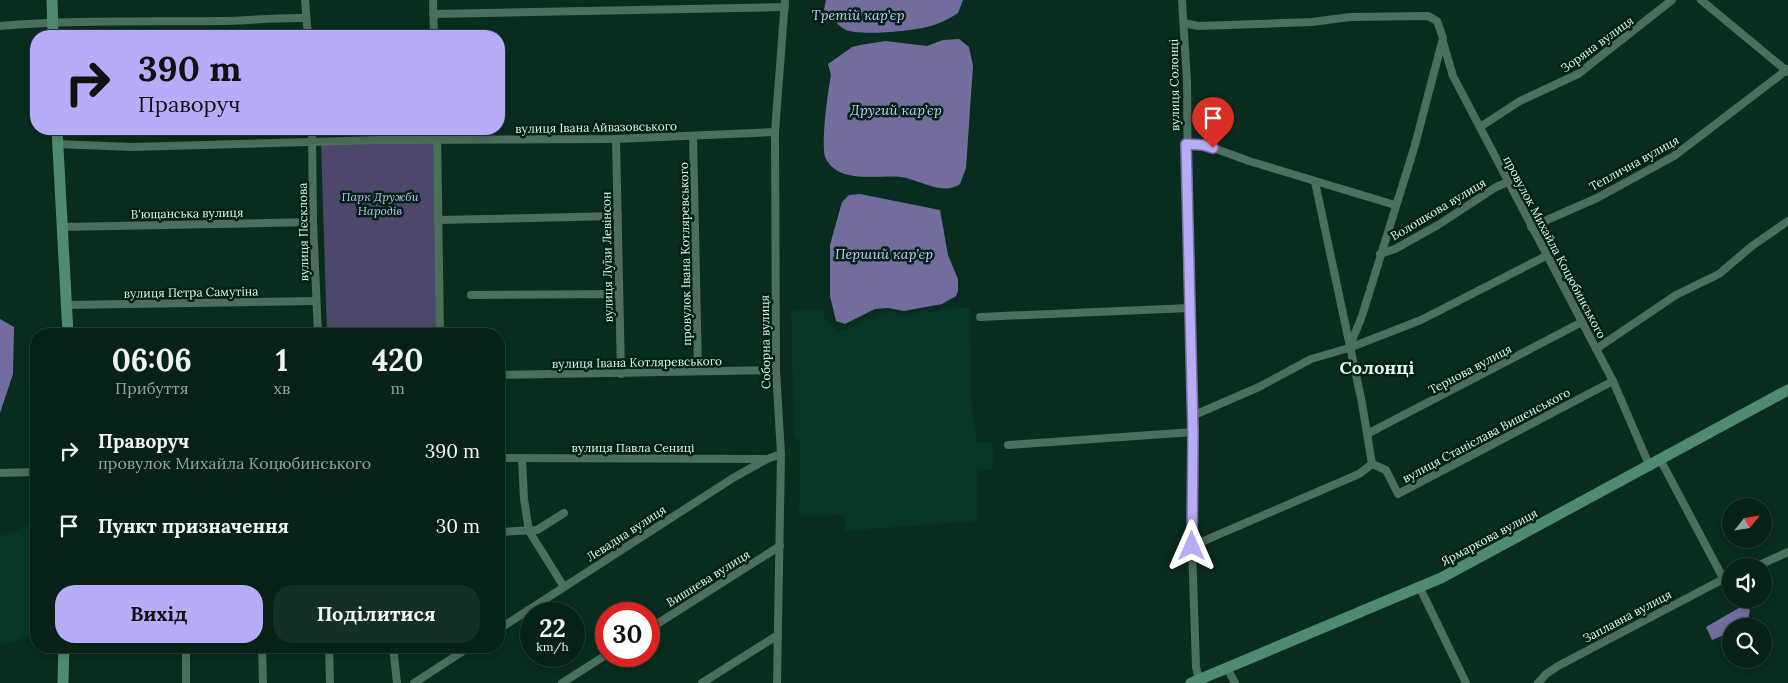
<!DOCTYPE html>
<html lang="uk">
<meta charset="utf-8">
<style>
body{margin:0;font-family:Lora,serif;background:#142e23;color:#f1f3f6;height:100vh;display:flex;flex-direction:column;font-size:19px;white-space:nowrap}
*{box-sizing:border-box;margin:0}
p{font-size:16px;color:#98a3a1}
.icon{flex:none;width:28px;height:28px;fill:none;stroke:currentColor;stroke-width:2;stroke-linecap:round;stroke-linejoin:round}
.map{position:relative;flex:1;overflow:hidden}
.side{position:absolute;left:30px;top:328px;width:475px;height:325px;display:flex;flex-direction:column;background:#062116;border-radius:20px;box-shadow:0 2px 8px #0003,0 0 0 1px #273e35}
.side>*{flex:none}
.banner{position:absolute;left:30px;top:30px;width:475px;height:105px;border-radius:20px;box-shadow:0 2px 8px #0003,0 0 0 1px #273e35;background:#b6acf8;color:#111;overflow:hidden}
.needle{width:32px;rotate:60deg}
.controls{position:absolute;left:1722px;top:498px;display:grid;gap:10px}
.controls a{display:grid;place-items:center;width:50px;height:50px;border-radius:50%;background:#062116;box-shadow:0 2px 8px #0003,0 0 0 1px #273e35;font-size:25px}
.speed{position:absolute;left:520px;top:602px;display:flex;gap:10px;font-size:25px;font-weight:700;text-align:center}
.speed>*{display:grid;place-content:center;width:65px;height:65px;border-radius:50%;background:#062116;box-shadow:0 2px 8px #0003,0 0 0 1px #273e35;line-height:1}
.speed small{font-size:12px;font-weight:400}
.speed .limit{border:8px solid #d22;background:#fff;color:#111}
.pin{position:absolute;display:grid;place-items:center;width:42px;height:42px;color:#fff;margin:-51px -21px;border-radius:50% 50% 50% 0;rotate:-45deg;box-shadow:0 0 5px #0007}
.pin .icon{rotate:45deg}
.me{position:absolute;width:55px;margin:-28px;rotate:0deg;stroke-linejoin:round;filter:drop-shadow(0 0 4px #0008)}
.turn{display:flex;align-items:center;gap:18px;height:105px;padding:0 25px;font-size:22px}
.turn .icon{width:65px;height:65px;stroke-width:2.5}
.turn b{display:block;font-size:35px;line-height:42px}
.eta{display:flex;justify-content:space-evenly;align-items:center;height:85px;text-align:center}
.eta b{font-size:30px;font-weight:700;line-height:35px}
.button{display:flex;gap:10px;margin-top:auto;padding:10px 25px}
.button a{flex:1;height:58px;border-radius:20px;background:#b6acf8;color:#111;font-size:20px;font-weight:700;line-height:58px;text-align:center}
.button a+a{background:#142e23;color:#f1f3f6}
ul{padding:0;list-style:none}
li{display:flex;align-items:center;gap:15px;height:75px;padding:0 25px}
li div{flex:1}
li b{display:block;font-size:19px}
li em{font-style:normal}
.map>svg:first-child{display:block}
.built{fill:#063624}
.green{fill:#4d486b}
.water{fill:#736c9f}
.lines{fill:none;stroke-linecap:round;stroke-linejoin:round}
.street{stroke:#4b6e5d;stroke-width:8}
.secondary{stroke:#4f8b70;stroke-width:11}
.route-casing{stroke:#7670a1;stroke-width:12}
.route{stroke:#b6acf8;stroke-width:9}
.labels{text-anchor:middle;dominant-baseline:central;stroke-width:5;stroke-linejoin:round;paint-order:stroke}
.street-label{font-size:12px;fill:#e2f6ec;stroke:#002215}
.park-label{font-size:12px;font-style:italic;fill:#c3bbf9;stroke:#002215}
.water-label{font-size:14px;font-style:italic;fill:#cdc8f7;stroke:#002215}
.district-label{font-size:18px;font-weight:bold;fill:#e2f6ec;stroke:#002215}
</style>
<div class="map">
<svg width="1788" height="683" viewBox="0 0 1788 683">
<rect width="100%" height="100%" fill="#082c1e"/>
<g class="built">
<polygon points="952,307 970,308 971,399 977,443 993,443 993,469 977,469 977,521 845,531 844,515 799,516 800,443 794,436 791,311 822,309 827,322 837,331 850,329 863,321 877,318 879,314 890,311 903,316 919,312 923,309 929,312"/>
<polygon points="36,520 36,635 0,645 0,536 19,530"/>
</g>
<polygon class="green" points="435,142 440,334 327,334 321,143"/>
<g class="water">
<path d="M826,0H963L958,13C949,19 937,25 927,27C910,31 861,36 846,30C836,25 832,16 824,10Z"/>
<path d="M959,39L969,47L973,66L966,168L960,184C943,196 920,180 901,177C879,174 840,185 826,159C820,148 828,90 831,75L828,64L852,47L860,45L886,41L927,46L943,40Z"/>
<polygon points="860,194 940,210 948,255 958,279 958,291 956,296 942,304 904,311 888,308 875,309 845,324 836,321 830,296 830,245 842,202 849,195"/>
<polygon points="0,319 14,327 13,374 0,413"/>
<polygon points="1744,605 1750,610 1748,620 1741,626 1731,626 1731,632 1712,640 1706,627"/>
</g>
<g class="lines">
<g class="street">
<polyline points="305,0 308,36"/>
<polyline points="433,0 434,36"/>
<polyline points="1182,0 1187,81 1189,308 1193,432 1192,546 1196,667 1199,679"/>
<polyline points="1701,0 1788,72"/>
<polyline points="433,14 785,7"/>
<polyline points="1184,23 1198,26 1312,22 1350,17 1428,16 1437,21 1443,38 1415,145 1362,316 1349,348"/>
<path d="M0,26C73,20 145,22 218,21C247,21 276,17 306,18"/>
<polyline points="1443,42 1453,76 1613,381 1650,467"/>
<polyline points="1480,127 1520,101 1578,74 1672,0"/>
<polyline points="312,129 313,222 318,334"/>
<polyline points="437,129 440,334"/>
<polyline points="693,136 698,371"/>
<polyline points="616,139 621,374"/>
<polyline points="57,144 132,147 379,140 616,139 775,132"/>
<polyline points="1186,144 1208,146 1249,161 1395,205"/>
<polyline points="1315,182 1362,403 1372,464"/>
<polyline points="438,220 618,216"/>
<polyline points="61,227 313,222"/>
<polyline points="1531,227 1597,198 1674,156 1788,69"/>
<polyline points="1380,254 1395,249 1438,225 1496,187 1508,182"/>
<polyline points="471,295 618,294"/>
<polyline points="66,305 316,301"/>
<polyline points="980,317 1189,308"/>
<polyline points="1596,349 1676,295 1719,274 1752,246 1788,221"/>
<polyline points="499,375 776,370"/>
<polyline points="1192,416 1259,387 1311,359 1349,348 1421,320 1546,256"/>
<polyline points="1367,434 1582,322"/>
<polyline points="1008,445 1193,432"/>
<polyline points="499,458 765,459"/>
<polyline points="522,458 524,499 529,531 564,587"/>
<polyline points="1661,461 1723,578"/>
<polyline points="0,473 36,472"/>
<polyline points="499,532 537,530 564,513"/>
<polyline points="1192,546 1359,474 1372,464 1386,470 1398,494 1613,381"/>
<polyline points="1757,566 1788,552"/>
<polyline points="1420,588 1466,683"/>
<polyline points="499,629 733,478 767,459 781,454"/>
<polyline points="649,629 780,546"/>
<polyline points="262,646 263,683"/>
<polyline points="329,646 330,683"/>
<polyline points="393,646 397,683"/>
<polyline points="1227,668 1235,683"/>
<polyline points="186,683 186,646"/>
<polyline points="414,683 471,646"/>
<polyline points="562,683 606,655"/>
<polyline points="702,683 778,635"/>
<polyline points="777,683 781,454 776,370 775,132 785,0"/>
<polyline points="1538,683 1546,674 1558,666 1731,575"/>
</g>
<g class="secondary">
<polyline points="52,0 53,36"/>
<polyline points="57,129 68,334"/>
<polyline points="63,683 64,646"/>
<polyline points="1191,683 1441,578 1788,390"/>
</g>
</g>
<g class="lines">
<g class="route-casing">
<polyline id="route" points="1192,546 1193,432 1186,144 1203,145 1213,148"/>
</g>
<use href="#route" class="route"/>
</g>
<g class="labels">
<g class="street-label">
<text transform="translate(1597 44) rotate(-36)">Зоряна вулиця</text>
<text transform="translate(1174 85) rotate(-91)">вулиця Солонці</text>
<text transform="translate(596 127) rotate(-1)">вулиця Івана Айвазовського</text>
<text transform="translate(1634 163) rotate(-29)">Теплична вулиця</text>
<text transform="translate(1438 209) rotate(-31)">Волошкова вулиця</text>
<text transform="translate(187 213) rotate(-1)">В'ющанська вулиця</text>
<text transform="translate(303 232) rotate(-91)">вулиця Пєсклова</text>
<text transform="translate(1555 247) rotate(62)">провулок Михайла Коцюбинського</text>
<text transform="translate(685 254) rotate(-91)">провулок Івана Котляревського</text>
<text transform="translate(607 257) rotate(-91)">вулиця Луїзи Левінсон</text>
<text transform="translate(191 292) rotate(-1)">вулиця Петра Самутіна</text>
<text transform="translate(765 342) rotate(-91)">Соборна вулиця</text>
<text transform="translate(637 362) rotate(-1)">вулиця Івана Котляревського</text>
<text transform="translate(1470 369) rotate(-28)">Тернова вулиця</text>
<text transform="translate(1486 435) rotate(-28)">вулиця Станіслава Вишенського</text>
<text x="633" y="447">вулиця Павла Сениці</text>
<text transform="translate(626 533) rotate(-33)">Левадна вулиця</text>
<text transform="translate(1489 537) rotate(-28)">Ярмаркова вулиця</text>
<text transform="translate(708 578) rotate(-32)">Вишнева вулиця</text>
<text transform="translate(1627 616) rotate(-28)">Заплавна вулиця</text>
</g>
<g class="park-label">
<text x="380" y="196">Парк Дружби<tspan x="380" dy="14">Народів</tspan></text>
</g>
<g class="water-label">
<text x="858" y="15">Третій кар’єр</text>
<text x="896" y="110">Другий кар’єр</text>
<text x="884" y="254">Перший кар’єр</text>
</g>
<g class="district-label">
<text x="1377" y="367">Солонці</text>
</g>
</g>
</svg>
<div class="controls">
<a><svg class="needle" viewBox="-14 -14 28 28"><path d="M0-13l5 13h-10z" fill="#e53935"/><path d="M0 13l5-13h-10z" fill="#98a3a1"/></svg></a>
<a><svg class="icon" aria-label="sound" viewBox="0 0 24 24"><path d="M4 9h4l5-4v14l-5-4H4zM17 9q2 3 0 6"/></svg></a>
<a><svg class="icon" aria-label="search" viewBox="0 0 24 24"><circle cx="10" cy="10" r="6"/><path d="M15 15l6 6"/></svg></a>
</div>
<div class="speed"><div>22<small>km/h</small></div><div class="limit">30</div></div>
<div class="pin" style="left:1213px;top:148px;background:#d93025"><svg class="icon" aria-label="arrive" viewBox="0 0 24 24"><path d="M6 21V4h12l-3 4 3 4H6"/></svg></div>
<svg class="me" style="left:1192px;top:546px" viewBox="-20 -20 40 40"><path d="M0-17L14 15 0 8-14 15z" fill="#b6acf8" stroke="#fff" stroke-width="4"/></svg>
<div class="banner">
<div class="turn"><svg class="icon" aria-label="right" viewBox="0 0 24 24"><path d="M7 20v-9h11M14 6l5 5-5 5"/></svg><div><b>390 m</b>Праворуч</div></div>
</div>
<section class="side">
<div class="eta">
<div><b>06:06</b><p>Прибуття</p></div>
<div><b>1</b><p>хв</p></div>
<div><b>420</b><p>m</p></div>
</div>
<ul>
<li><svg class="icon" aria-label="right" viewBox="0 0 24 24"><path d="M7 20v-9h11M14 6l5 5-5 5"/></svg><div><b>Праворуч</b><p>провулок Михайла Коцюбинського</p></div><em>390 m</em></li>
<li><svg class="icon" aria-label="arrive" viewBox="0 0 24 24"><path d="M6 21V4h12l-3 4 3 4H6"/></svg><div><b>Пункт призначення</b></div><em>30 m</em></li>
</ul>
<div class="button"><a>Вихід</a><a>Поділитися</a></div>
</section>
</div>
